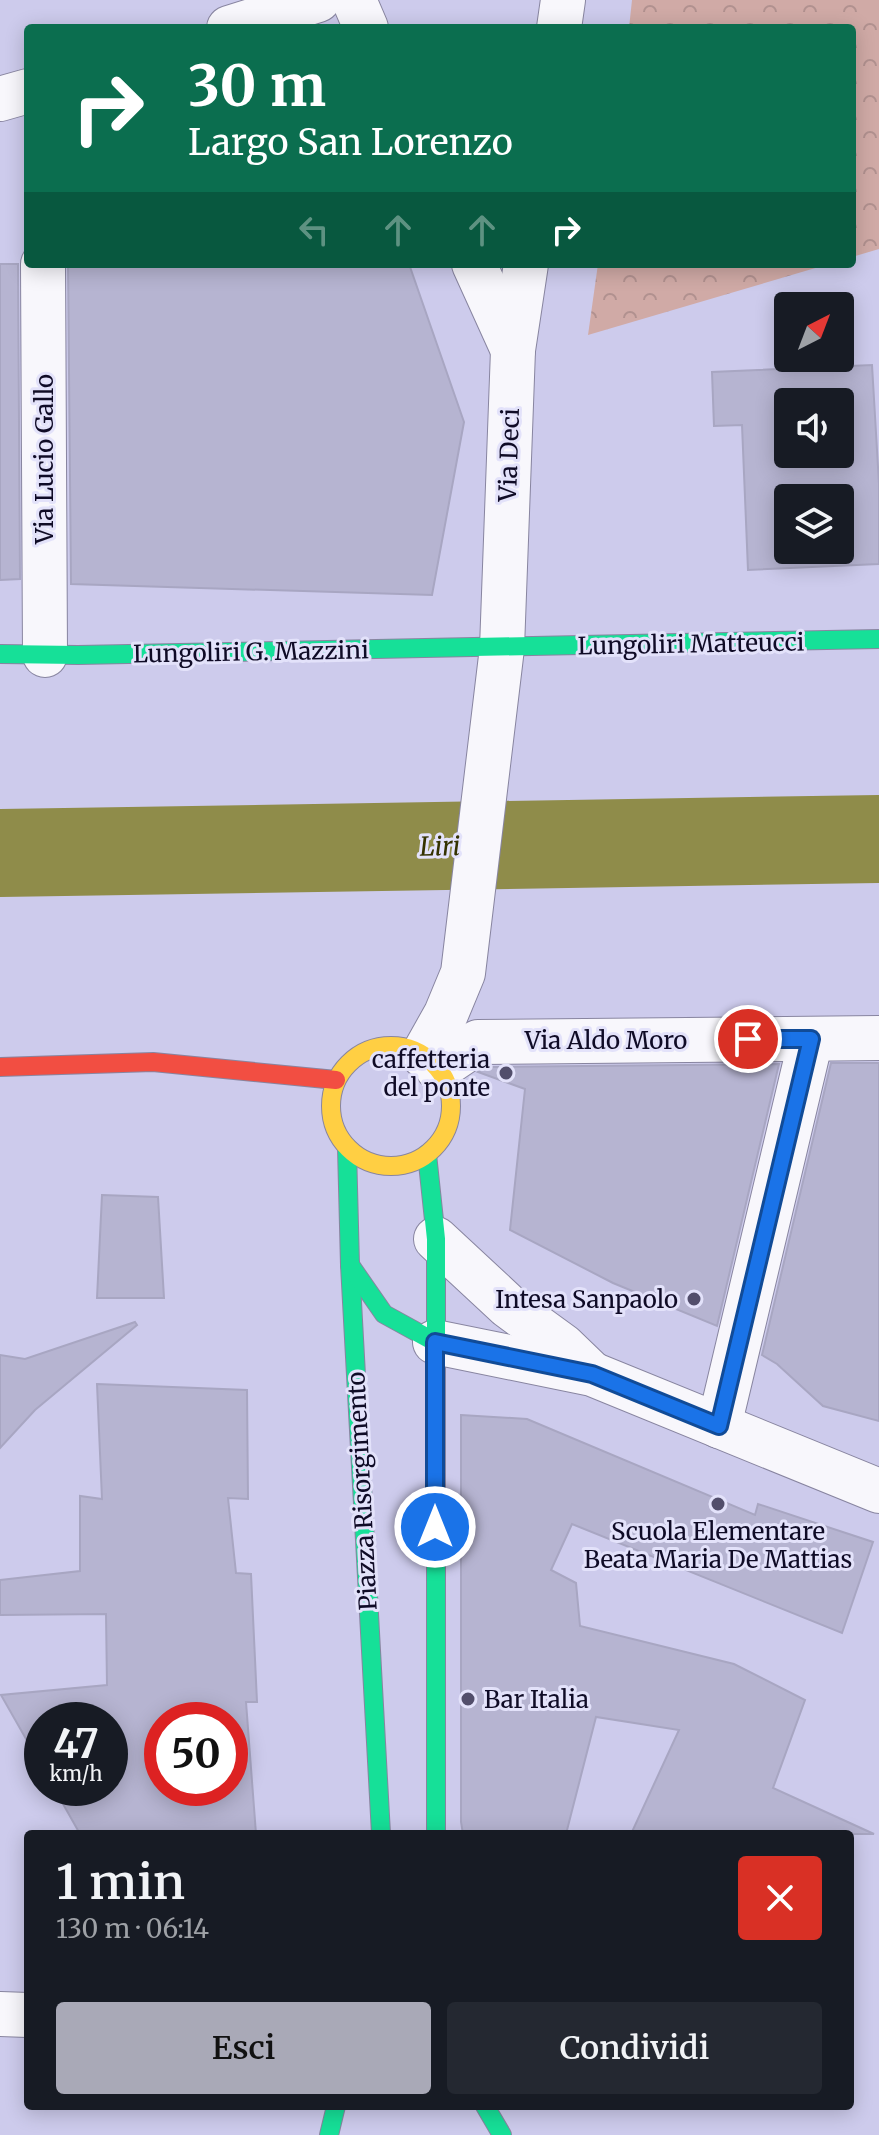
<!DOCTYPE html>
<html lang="it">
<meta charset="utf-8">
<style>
body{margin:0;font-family:Merriweather,serif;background:#242831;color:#f1f3f6;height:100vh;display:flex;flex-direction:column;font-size:30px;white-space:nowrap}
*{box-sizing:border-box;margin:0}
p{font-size:26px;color:#9ea1a6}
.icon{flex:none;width:44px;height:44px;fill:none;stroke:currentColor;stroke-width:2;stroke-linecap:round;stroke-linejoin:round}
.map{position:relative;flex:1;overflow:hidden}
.drawer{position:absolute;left:24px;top:1830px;width:830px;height:280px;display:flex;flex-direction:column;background:#171b24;border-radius:8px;box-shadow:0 4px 20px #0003}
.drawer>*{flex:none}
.top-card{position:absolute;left:24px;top:24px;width:832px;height:244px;border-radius:8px;box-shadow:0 4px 20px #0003;background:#0b6e4f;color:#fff;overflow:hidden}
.needle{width:52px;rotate:42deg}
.buttons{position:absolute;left:774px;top:292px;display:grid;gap:16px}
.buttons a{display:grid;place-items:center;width:80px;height:80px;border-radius:8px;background:#171b24;box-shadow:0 4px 20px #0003;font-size:40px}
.speed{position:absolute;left:24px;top:1702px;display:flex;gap:16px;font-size:40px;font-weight:700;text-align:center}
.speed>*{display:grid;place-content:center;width:104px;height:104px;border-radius:50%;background:#171b24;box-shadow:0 4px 20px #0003;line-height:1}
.speed small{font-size:20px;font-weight:400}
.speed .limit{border:12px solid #d22;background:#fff;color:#111}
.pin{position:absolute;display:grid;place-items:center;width:68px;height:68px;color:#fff;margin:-34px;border:4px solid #fff;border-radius:50%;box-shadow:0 2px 8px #0007}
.me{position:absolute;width:88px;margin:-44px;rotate:0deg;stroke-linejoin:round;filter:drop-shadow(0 0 6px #0008)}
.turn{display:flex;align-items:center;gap:28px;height:168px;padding:0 32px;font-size:36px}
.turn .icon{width:104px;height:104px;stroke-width:2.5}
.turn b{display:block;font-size:56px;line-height:68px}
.lanes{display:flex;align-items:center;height:76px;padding:0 32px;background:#0003;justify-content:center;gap:40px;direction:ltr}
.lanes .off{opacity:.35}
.round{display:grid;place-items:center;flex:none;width:84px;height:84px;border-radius:8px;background:#242831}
.headline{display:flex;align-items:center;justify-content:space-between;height:136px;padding:0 32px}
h1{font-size:48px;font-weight:600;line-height:60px}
.cta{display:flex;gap:16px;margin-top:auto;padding:16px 32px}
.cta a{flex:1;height:92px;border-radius:8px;background:#a9a9b7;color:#111;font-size:32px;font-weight:600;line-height:92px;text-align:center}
.cta a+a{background:#242831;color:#f1f3f6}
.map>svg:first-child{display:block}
.park{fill:url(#park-crowns)}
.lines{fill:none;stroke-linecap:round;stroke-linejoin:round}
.river{stroke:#8f8c4a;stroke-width:88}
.building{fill:#b6b4d1;stroke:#a8a6c2;stroke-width:2;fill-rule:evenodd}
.street-casing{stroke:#8885a0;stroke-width:46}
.fast-casing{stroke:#8885a0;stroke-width:20}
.slow-casing{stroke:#8885a0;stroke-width:20}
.jam-casing{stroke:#8885a0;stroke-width:20}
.street{stroke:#f8f7fc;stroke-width:44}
.fast{stroke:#16e098;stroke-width:18}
.slow{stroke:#ffcf43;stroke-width:18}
.jam{stroke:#f24e42;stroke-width:18}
.route-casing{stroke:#114b97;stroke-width:20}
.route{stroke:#1a73e8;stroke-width:14}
.poi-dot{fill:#524e6b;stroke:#e3e2fa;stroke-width:3}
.labels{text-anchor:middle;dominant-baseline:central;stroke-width:6;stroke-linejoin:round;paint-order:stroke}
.street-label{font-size:24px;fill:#0f0b26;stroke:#e3e2fa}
.poi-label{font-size:24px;fill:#0f0b26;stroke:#e3e2fa;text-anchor:end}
.water-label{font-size:26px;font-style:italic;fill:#343200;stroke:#e3e2fa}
</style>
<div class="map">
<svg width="879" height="2135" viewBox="0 0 879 2135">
<defs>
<pattern id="park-crowns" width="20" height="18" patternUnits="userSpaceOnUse" patternTransform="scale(2)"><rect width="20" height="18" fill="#d0aaa6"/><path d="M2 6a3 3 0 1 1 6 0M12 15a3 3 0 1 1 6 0" fill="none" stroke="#b1918f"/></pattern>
</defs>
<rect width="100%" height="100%" fill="#cdcbec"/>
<g class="park">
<polygon points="632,0 879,0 879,249 852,257 852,28 629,28"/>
<polygon points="598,264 829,264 588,335"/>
</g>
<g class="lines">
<polyline class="river" points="0,853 879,839"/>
</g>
<g class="building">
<polygon points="0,264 18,264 20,579 0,580"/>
<polygon points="68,264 409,264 464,422 432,595 71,584"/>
<path d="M872,365L879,484V564L748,570L742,425L714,426L712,372ZM788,402H840V454H788ZM788,498H840V550H788Z"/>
<polygon points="831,1063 879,1063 879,1421 823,1406 777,1364 762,1355"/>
<polygon points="779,1064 717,1326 613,1283 510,1230 525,1089 478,1072 486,1067"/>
<polygon points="102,1195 158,1197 164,1298 97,1298"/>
<polygon points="135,1322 137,1325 35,1410 0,1448 0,1355 25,1359"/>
<path d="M97,1384L247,1390L248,1499L228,1498L236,1573L251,1574L257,1702H246L256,1834H80L54,1788H110V1720H42V1767L1,1695L107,1685L106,1614L0,1615V1580L80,1571V1496L102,1499ZM162,1720H230V1788H162Z"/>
<polygon points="461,1415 527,1419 755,1515 758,1504 873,1542 842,1633 572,1524 551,1570 576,1583 580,1626 734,1664 805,1700 773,1788 874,1834 631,1834 679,1730 596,1717 566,1834 463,1834 461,1822"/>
</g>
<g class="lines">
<g class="street-casing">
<g id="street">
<polyline points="354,0 366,28"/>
<polyline points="229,28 318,0"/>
<polyline points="559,28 563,0"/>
<polyline points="0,99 28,91"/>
<polyline points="43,264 45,655"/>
<polyline points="474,264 513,350"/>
<polyline points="423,1055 446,1014 463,973 502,648 513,350 526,264"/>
<polyline points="438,1069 478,1042 879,1038"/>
<polyline points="436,1239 508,1306 563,1346 590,1372"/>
<polyline points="435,1342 592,1374 879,1491"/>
<polyline points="719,1426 811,1039"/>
<polyline points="0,2014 28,2015"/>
</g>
</g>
<g class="fast-casing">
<g id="fast">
<polyline points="0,654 78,655 879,639"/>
<polyline points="347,1148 350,1265 381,1834"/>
<polyline points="427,1154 436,1239 436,1834"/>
<polyline points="350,1265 384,1314 435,1342"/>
<polyline points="485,2106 502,2135"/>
<polyline points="329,2135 336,2106"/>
</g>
</g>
<g class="slow-casing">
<circle id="slow" cx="391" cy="1106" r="60"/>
</g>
<g class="jam-casing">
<polyline id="jam" points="0,1067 153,1062 336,1080"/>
</g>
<use href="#street" class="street"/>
<use href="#fast" class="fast"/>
<use href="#slow" class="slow"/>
<use href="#jam" class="jam"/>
</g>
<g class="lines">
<g class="route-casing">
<polyline id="route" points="435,1527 435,1342 592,1374 719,1426 811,1039 748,1039"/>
</g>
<use href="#route" class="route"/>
</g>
<g class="poi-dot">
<circle cx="506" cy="1073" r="8"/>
<circle cx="694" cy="1299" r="8"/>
<circle cx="718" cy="1504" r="8"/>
<circle cx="468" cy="1699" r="8"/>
</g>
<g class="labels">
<g class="street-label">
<text transform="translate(509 455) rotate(-88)">Via Deci</text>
<text transform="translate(44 459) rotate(-90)">Via Lucio Gallo</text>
<text transform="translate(691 644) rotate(-1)">Lungoliri Matteucci</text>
<text transform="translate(251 652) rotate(-1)">Lungoliri G. Mazzini</text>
<text x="606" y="1040">Via Aldo Moro</text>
<text transform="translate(362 1491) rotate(-93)">Piazza Risorgimento</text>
</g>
<g class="poi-label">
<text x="490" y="1059">caffetteria<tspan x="490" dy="28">del ponte</tspan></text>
<text x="678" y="1299">Intesa Sanpaolo</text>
<text x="718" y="1531" text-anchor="middle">Scuola Elementare<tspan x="718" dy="28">Beata Maria De Mattias</tspan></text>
<text x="484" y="1699" text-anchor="start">Bar Italia</text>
</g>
<g class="water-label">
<text transform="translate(440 846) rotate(-1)">Liri</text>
</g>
</g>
</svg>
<div class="buttons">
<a><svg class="needle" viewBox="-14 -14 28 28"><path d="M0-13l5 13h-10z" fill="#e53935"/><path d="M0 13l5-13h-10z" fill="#9ea1a6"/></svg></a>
<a><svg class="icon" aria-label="sound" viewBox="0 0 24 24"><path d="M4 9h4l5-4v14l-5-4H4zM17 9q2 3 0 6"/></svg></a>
<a><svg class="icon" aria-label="layers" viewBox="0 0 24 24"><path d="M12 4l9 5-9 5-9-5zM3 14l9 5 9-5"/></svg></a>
</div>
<div class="speed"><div>47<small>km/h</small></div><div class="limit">50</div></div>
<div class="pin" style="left:748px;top:1039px;background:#d93025"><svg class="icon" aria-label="arrive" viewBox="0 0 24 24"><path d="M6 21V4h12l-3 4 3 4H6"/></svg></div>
<svg class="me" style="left:435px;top:1527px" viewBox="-20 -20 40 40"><circle r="17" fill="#1a73e8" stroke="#fff" stroke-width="3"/><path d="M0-11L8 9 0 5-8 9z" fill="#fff"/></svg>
<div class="top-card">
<div class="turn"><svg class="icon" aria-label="right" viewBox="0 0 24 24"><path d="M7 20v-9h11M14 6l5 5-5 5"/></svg><div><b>30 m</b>Largo San Lorenzo</div></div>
<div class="lanes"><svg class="icon off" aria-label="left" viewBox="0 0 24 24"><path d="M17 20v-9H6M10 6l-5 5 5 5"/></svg><svg class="icon off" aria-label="ahead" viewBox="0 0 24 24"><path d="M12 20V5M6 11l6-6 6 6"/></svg><svg class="icon off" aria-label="ahead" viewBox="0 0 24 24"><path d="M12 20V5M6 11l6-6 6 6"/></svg><svg class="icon" aria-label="right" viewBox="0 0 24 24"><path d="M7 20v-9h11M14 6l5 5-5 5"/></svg></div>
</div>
<section class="drawer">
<div class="headline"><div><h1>1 min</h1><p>130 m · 06:14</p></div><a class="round" style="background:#d93025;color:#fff"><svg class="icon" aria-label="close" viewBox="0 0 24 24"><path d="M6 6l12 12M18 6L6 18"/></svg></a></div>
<div class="cta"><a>Esci</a><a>Condividi</a></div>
</section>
</div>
